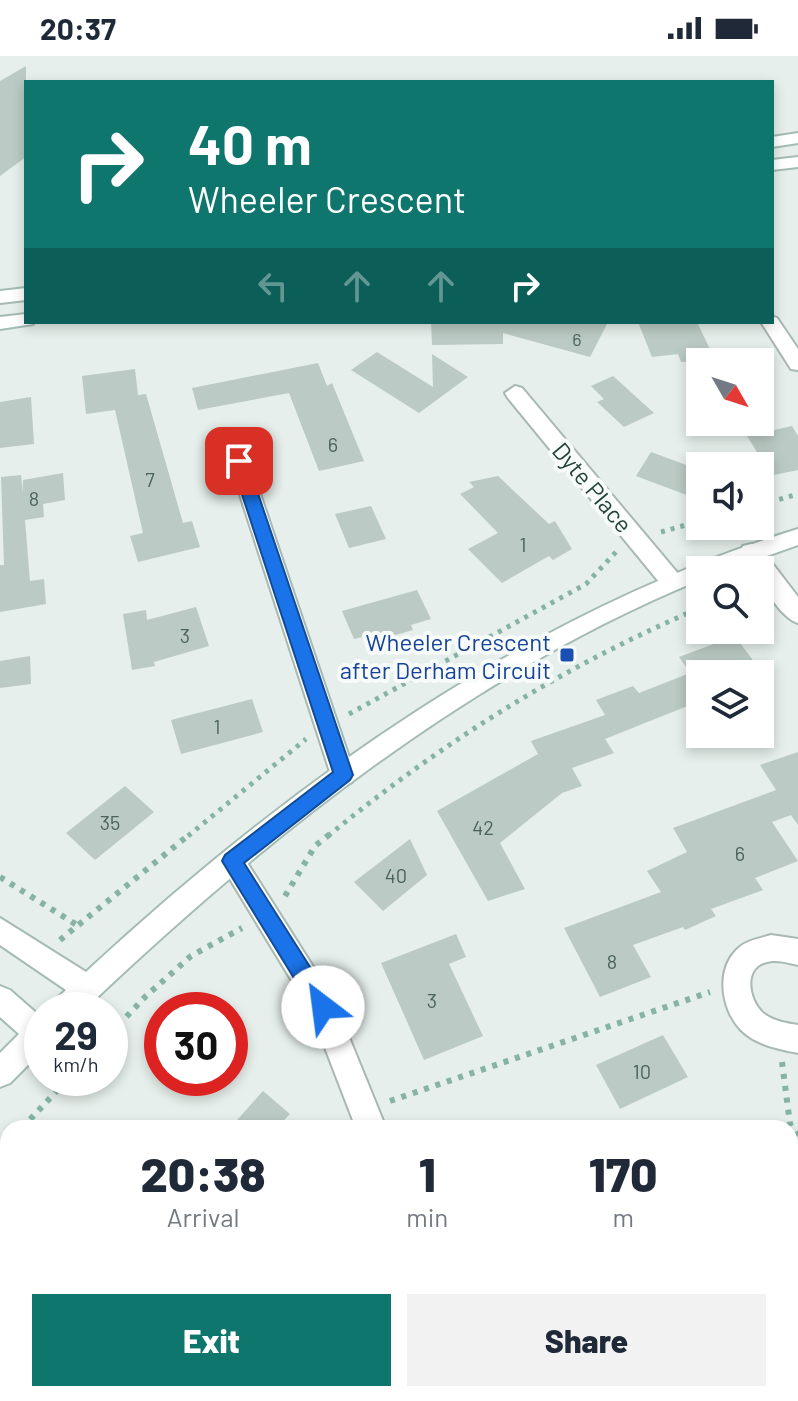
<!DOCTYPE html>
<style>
body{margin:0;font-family:Barlow,sans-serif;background:#f2f2f3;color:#1f2937;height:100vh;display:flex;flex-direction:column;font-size:30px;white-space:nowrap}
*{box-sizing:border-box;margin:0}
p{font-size:26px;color:#747a83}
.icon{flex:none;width:44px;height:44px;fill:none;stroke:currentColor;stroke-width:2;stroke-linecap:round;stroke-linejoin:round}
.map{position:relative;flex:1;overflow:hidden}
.drawer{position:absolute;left:0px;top:1064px;width:798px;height:282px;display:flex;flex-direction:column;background:#fff;border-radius:24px 24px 0 0;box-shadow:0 4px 12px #0003}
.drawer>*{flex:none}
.banner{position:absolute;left:24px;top:24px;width:750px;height:244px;border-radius:0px;box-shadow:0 4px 12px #0003;background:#0f766e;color:#fff;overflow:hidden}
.needle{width:52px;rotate:129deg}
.buttons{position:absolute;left:686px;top:292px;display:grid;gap:16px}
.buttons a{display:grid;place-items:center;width:88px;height:88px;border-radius:0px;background:#fff;box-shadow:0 4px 12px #0003;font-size:40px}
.speed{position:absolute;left:24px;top:936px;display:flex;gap:16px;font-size:40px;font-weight:700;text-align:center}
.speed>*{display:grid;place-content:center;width:104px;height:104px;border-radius:50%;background:#fff;box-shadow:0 4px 12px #0003;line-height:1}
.speed small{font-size:20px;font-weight:400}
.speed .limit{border:12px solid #d22;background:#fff;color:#111}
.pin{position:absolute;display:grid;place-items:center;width:68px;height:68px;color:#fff;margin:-34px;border-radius:16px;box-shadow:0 4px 12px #0006}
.me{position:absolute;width:88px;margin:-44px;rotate:330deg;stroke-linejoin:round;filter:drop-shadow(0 0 6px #0008)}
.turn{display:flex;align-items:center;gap:28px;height:168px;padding:0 32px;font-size:36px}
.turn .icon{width:104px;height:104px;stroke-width:2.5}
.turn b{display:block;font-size:56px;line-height:68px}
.lanes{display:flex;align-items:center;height:76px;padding:0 32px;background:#0003;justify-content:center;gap:40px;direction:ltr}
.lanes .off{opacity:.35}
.eta{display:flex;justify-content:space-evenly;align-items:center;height:136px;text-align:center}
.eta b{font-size:48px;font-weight:800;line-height:56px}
.action{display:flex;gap:16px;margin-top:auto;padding:16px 32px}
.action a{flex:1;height:92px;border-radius:0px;background:#0f766e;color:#fff;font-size:32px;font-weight:800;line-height:92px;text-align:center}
.action a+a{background:#f2f2f3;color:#1f2937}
.status{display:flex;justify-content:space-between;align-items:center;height:56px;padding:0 40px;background:#fff;direction:ltr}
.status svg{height:22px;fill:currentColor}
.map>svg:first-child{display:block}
.green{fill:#bfe0c8}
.building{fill:#bbcac4}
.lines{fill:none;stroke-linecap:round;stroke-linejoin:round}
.street-casing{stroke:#a8b8b2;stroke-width:4}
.secondary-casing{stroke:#a4bbb3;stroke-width:4}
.path-far1{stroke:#86b3a5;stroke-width:5;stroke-dasharray:4 6;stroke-linecap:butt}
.path{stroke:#86b3a5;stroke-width:6;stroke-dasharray:5 7;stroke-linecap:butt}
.street{fill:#fff;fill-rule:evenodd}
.secondary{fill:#fff;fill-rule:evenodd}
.route{fill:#1a73e8;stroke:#114b97;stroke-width:2}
.transit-dot{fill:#1a4fb4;stroke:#f7fbf9;stroke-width:3}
.labels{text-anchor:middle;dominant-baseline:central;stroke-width:8;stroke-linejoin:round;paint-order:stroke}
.far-number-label{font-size:18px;fill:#4a645c}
.number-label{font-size:20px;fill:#4a645c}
.street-label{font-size:24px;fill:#24423a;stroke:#f7fbf9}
.transit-label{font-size:24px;fill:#164399;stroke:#f7fbf9;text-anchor:end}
</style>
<div class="status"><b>20:37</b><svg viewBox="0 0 49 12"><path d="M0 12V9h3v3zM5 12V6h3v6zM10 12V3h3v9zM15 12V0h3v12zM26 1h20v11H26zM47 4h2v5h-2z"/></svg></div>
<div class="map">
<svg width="798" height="1345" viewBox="0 0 798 1345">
<rect width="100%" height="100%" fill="#e6efeb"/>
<polygon class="green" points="798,1281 798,1345 638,1345 639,1338 790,1338 790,1286"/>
<g class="building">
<polygon points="26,10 26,101 0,120 0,25"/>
<polygon points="431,266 608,266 590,301 503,277 503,288 432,289"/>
<polygon points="638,266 697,266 716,306 681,306 678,298 652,301"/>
<polygon points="377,296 433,331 432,298 468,321 419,357 351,314"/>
<polygon points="318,307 327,330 332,327 364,405 319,415 289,337 198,354 192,332"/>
<polygon points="135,313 138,339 146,338 183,467 192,465 200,491 138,506 130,480 143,477 115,354 86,358 82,320"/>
<polygon points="613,320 654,357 624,371 597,346 604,343 591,330"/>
<polygon points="31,341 34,388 0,392 0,346"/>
<polygon points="792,370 798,380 798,414 760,422 760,401 747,380"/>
<polygon points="651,396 700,414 700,444 636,420"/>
<polygon points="63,417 65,444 43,448 44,461 25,464 30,525 44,523 46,548 0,556 0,509 4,509 1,421 21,419 23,437 23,424"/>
<polygon points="498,420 549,468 555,465 572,493 553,504 549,500 502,527 468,493 498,477 460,438 474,431 469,426"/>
<polygon points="371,450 386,483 349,492 335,458"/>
<polygon points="417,534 431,563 411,569 413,574 378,584 375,578 354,583 342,555"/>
<polygon points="196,551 209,590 154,606 155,610 132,614 123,558 146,554 147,564"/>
<polygon points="735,580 763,618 700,618 700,645 605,683 614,697 572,712 582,730 562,737 500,787 525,833 488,845 437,755 538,698 531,685 605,659 596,644 633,630 639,637 690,617 679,601"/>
<polygon points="30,600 31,628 0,632 0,605"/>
<polygon points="252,643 263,676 181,698 171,664"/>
<polygon points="798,696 798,769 791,759 772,766 798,805 755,822 763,834 711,853 716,860 685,874 683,871 633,889 651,921 600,941 564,872 661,836 647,815 687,796 673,772 776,734 760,709"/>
<polygon points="125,730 154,756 95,804 66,777"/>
<polygon points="410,783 427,819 383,855 354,826"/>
<polygon points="456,878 466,901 449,908 483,980 424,1004 381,907"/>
<polygon points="663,979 688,1021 620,1053 596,1009"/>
<polygon points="263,1035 290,1058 277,1072 230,1072"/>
</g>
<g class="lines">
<g class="street-casing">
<g id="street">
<polygon points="772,260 777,262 798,293 798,314 791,313 761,266 772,266"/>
<polygon points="515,330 522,332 680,520 683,526 680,532 672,534 664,532 508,342 505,337"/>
<polygon points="239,398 246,400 249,405 355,719 352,726 343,729 334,726 331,719 229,405 232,400"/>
<path d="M751,488L759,490L798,541V567C782,562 760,530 760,514H752L740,496L743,490Z"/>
<polygon points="232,794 241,797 333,942 386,1072 356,1072 312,958 219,805 223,797"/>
<path d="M771,879L798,883V909C788,907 777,903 767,906C743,911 748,944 763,957C773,965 785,967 798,969V997C778,993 756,989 741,974C720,952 715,910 741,890C749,884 762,882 771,879Z"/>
<polygon points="289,1338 321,1338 318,1345 286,1345"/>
</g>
</g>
<g class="secondary-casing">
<g id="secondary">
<polygon points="798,77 798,87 772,91 772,81"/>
<polygon points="798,101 798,111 772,114 772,104"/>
<polygon points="26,232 26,244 0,247 0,235"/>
<polygon points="26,258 26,266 34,266 33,268 0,273 0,261"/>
<path d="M798,473V489L728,514H700V524C470,618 262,784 84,954H50L54,945L66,934L0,889V862L86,916C291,726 529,556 798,473Z"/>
<polygon points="0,930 10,934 42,962 42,995 10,1027 0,1031 0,997 19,978 0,961"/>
</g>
</g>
<g class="path-far1">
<polyline points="760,449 798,438"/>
<polyline points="661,476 700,465"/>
<polyline points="349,658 586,528 616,496"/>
<polyline points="188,780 306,683"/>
<path d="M328,780C441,687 565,609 700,552"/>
</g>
<g class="path">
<polyline points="0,821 77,869"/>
<polyline points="285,840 315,790 330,778"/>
<polyline points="60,884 190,778"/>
<polyline points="110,978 146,940 191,900 242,872"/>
<polyline points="782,1006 790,1068 798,1081"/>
<polyline points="390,1045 710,936"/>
<polyline points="22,1072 69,1022"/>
<polyline points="0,1095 8,1087"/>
</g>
<use href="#street" class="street"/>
<use href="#secondary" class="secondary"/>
</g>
<polygon class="route" points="239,399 247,405 353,719 350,724 244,807 331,944 334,951 331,958 323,961 316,958 222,805 225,799 333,716 231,405"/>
<rect class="transit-dot" x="559" y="591" width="16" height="16" rx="4"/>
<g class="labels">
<g class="far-number-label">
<text x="577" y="283">6</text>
</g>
<g class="number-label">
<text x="333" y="388">6</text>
<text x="150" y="423">7</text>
<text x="34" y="442">8</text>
<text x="523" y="488">1</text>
<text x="185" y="579">3</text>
<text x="217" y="670">1</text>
<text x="110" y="766">35</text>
<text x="483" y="771">42</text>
<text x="740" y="797">6</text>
<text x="396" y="819">40</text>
<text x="612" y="905">8</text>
<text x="432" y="944">3</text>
<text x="642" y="1015">10</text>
</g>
<g class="street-label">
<text transform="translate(593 431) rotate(50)">Dyte Place</text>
</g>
<g class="transit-label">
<text x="551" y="585">Wheeler Crescent<tspan x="551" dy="28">after Derham Circuit</tspan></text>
</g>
</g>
</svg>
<div class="buttons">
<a><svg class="needle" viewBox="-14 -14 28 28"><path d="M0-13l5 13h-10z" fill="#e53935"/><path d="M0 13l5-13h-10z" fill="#747a83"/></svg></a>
<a><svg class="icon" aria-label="sound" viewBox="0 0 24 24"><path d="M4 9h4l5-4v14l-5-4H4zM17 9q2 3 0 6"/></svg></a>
<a><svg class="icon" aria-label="search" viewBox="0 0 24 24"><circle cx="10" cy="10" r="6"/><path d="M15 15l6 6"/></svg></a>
<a><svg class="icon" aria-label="layers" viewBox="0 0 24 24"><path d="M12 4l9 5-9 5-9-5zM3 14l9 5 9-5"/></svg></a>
</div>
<div class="speed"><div>29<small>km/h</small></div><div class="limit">30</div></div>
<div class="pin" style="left:239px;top:405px;background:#d93025"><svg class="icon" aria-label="arrive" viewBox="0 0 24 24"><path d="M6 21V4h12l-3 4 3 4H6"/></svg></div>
<svg class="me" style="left:323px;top:951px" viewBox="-20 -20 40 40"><circle r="19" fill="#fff"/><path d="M0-13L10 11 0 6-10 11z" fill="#1a73e8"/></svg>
<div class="banner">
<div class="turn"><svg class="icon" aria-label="right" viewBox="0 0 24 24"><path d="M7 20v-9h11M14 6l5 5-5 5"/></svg><div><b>40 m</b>Wheeler Crescent</div></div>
<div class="lanes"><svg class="icon off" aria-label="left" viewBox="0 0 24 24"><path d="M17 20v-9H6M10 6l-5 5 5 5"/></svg><svg class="icon off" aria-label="ahead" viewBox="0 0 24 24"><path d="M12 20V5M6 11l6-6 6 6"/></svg><svg class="icon off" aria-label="ahead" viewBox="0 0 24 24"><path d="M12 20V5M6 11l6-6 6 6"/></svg><svg class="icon" aria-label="right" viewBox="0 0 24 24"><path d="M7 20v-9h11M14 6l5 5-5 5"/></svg></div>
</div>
<section class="drawer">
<div class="eta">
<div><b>20:38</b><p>Arrival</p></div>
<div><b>1</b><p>min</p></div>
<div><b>170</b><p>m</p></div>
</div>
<div class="action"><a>Exit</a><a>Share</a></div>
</section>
</div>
